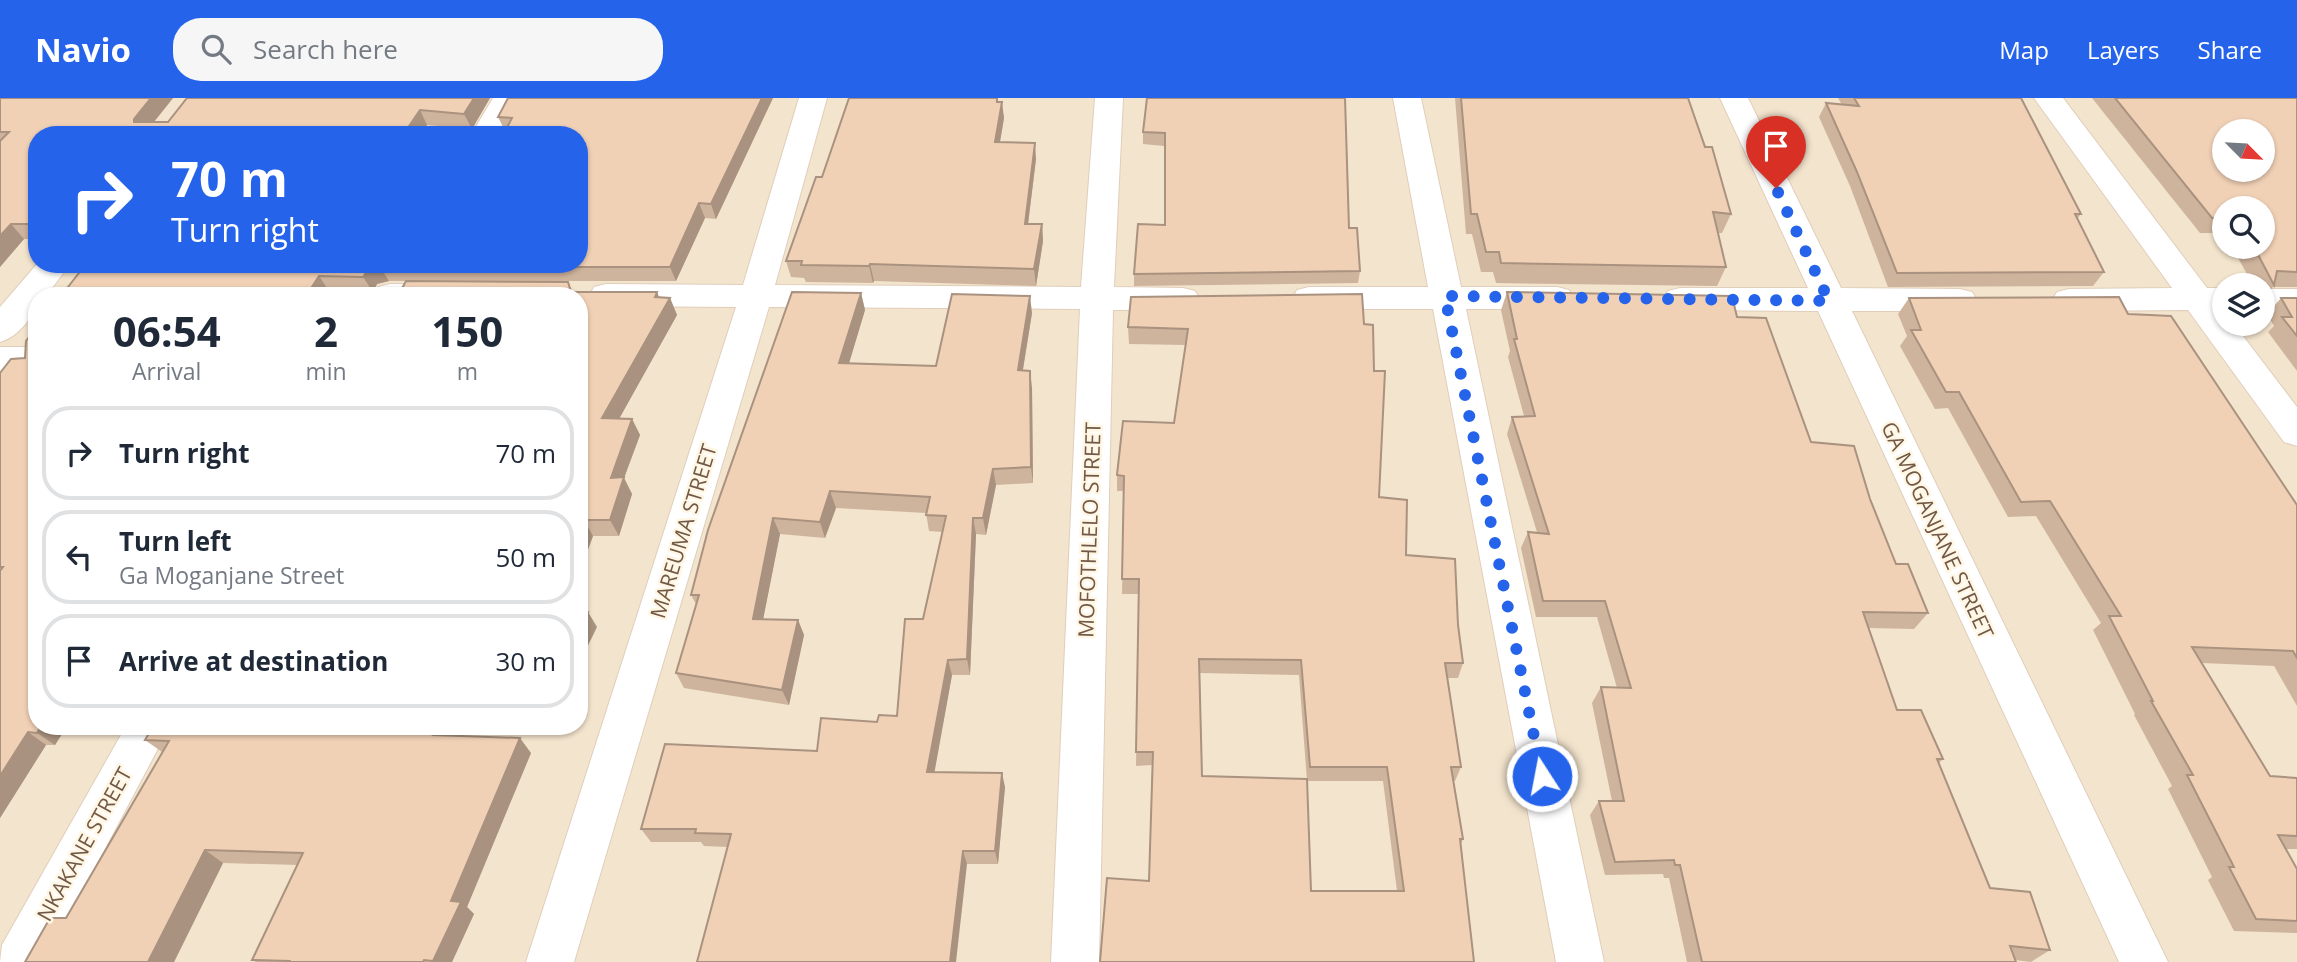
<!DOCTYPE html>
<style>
body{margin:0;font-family:"Open Sans",sans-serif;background:#f6f6f7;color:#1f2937;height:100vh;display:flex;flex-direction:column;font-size:26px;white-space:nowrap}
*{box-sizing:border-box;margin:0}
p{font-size:23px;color:#747a83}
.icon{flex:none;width:38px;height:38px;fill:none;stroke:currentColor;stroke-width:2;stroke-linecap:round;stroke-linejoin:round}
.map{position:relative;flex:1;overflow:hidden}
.details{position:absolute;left:28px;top:189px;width:560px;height:448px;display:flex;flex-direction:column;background:#fff;border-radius:28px;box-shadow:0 2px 5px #0004}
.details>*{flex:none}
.banner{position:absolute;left:28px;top:28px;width:560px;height:147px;border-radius:28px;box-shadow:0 2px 5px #0004;background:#2563eb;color:#fff;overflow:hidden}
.needle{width:46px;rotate:114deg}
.tools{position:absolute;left:2212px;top:21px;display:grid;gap:14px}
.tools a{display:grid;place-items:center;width:63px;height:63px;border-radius:50%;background:#fff;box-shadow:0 2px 5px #0004;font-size:35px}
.pin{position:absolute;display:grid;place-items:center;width:60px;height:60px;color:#fff;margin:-72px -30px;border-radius:50% 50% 50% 0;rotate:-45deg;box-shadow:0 0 7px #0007}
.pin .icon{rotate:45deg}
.me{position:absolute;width:77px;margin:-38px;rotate:349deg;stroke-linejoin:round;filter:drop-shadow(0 0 5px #0008)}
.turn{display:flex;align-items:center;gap:24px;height:147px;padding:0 28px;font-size:32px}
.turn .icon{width:91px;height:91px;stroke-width:2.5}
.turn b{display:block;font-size:49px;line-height:60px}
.eta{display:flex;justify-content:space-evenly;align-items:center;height:119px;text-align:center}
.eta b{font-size:42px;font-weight:700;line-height:49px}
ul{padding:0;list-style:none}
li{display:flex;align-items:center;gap:21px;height:94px;margin:0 14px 10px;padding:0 14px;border:4px solid #e0e1e3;border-radius:28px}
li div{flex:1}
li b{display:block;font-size:26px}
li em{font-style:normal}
header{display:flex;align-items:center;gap:42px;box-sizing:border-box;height:98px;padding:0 35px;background:#2563eb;color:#fff}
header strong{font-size:33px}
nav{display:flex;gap:38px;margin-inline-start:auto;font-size:24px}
.search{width:490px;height:63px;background:#f6f6f7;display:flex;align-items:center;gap:18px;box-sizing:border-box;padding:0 24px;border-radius:28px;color:#747a83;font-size:26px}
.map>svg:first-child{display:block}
.residential{fill:#f3e4cd;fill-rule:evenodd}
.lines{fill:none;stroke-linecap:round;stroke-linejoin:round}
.minor-casing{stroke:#e0cebb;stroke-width:2}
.minor{fill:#fff;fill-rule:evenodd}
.wall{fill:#cfb49d;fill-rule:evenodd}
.shaded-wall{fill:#a9927f}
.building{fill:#f1d1b6;stroke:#a9927f;stroke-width:2;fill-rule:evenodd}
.route{stroke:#2563eb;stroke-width:12;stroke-dasharray:0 21.6}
.labels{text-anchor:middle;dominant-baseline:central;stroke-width:5;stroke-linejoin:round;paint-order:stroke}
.street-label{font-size:21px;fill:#715847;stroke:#fff6e4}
</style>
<header>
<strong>Navio</strong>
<div class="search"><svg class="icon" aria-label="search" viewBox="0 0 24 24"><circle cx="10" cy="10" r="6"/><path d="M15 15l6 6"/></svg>Search here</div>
<nav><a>Map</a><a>Layers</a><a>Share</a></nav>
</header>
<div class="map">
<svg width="2297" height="864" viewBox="0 0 2297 864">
<rect width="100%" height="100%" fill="#fcf2de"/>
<path class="residential" d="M0,0H2297V864H0ZM2224,33H2263V72H2224ZM37,37H579V166H37ZM2224,110H2263V149H2224ZM2224,187H2263V226H2224ZM37,198H579V628H37Z"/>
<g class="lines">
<g class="minor-casing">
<g id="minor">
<polygon points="493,0 521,0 500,37 471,37"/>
<polygon points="799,0 827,0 775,187 1081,189 1095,0 1123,0 1114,189 1183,190 1195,193 1200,201 1195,209 1183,212 1113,212 1099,864 1051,864 1080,211 769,209 574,864 526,864 736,209 606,208 594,205 590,197 594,189 606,186 743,187"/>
<polygon points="1393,0 1421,0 1461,189 1557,189 1569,192 1573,200 1569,208 1557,211 1466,211 1604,864 1556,864 1433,211 1309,211 1297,208 1293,200 1297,192 1309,189 1428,189"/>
<polygon points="1720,0 1748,0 1841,190 1960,191 1972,194 1977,202 1972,210 1960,213 1852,213 2168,864 2119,864 1818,213 1680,212 1668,209 1663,201 1668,193 1680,190 1808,190"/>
<polygon points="2034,0 2063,0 2207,190 2224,190 2224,226 2234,226 2297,309 2297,348 2284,344 2188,212 2069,213 2057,210 2052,202 2057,194 2069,191 2172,190"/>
<path d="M37,166H70L46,198H37C37,217 18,239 0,244V209Z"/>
<polygon points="390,186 451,186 463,189 467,197 374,198 378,189"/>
<rect x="2263" y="191" width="34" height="22"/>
<rect x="0" y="249" width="37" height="24"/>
<polygon points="126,628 170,628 45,864 0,864 2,847"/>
</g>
</g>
<use href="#minor" class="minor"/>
</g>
<g class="wall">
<polygon points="0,0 173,0 154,24 490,0 472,31 427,27 421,37 37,37 37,141 24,141 0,169"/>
<polygon points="762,0 773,0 716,121 705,120 676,183 500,183 568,184 573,194 670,200 677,217 619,321 632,321 640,337 624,380 632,396 619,438 593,438 579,476 579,198 405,183 389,183 377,186 373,194 329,193 86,166 579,166 505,33 498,19"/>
<polygon points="1147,0 1360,173 1358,185 1134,188 1134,176 1165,127 1164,48 1143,46 1143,34"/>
<polygon points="1455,0 1688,0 1731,116 1722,135 1718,135 1726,169 1717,188 1496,185 1493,174 1481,174 1472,136 1466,136"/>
<polygon points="1838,0 2021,0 2081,116 2077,121 2104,174 2093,188 1888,189 1850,88 1819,19 1826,5 1842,7"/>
<polygon points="2092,0 2297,0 2297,189 2273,189 2263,200 2263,187 2253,187 2232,149 2263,149 2263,110 2224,110 2224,135 2200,135"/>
<polygon points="1001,4 1004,20 1000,44 1036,61 1028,126 1042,126 1043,143 1036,188 874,183 873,185 806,184 804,180 791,179 786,163 822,79"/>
<polygon points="1507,194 1737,219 1811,344 1870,401 1896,466 1928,515 1914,531 1869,530 1897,612 1943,661 1939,665 1990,790 2050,852 2031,864 2015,862 2016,864 1687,864 1669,780 1664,780 1663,776 1605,777 1590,717 1599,703 1612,703 1592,605 1601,589 1617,590 1597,519 1536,519 1521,450 1528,434 1537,434 1507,336 1512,319 1524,318 1508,259 1510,253 1501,212"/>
<polygon points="861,195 865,212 849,265 936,268 1032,215 1023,272 1032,290 1033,385 996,387 986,437 976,436 970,577 952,577 934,674 1005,689 998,766 967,766 728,749 704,748 701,744 651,744 641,731 817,653 877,624 897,618 923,521 943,434 929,433 926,415 836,410 825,440 780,436 763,521 798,522 804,537 789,607 684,590 676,575 696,506 691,497"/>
<polygon points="1909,200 2128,216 2297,407 2297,608 2274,568 2202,565 2270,678 2297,680 2297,751 2286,751 2297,771 2297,835 2234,833 2208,782 2212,779 2168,691 2172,688 2134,617 2135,616 2093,532 2101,525 2036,418 2008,419 1948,310 1935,311 1900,248 1907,238 1898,216"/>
<polygon points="2281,200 2297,200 2297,273 2268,234 2274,228 2267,216"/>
<path d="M1364,226L1374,273L1379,399L1406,457L1458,527L1463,565L1458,580H1447L1461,669L1455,683H1453L1463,741L1461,746L1474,864L1149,783L1152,667L1136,668L1139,496H1122L1124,393H1117V377L1174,325L1186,247L1129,246L1128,229ZM1200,575L1299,577L1307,683H1383L1397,793H1311L1202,678Z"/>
<polygon points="25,260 37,628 67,628 55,647 46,647 0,720 0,275"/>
<polygon points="153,628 457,628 452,638 531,655 467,809 474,816 452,864 256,864 252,862 298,767 223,765 174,864 25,864 66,820 162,654 145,642"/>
</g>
<g class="shaded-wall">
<polygon points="151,0 173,0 145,35 134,24 134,21"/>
<polygon points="474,0 490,0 472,31 464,16"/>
<polygon points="762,0 773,0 716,121 711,106"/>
<polygon points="1002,4 1004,20 997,61 995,44"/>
<polygon points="420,12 427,27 421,37 403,37"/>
<polygon points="1035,45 1036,61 1026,142 1025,126"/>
<polygon points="699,105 705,120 676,183 670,169"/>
<polygon points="11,126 24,141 0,169 0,138"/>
<polygon points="1042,126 1043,143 1036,188 1034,171"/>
<polygon points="870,166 874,183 873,185 869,168"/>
<polygon points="380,169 389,183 377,186 373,194 363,179 368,172"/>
<polygon points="319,178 329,193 326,198 306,198"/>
<polygon points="657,194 664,211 670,200 677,217 610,337 602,320"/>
<polygon points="861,195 865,212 844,282 839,265"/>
<polygon points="1030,198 1032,215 1020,289 1018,272"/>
<polygon points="1030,273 1032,290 1033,385 1031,369"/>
<polygon points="632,321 640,337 624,380 632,396 619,438 610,422 611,380"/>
<polygon points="993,371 996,387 986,437 983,420"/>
<polygon points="830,393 836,410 825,440 820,424"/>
<polygon points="773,420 780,436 760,537 753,521"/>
<polygon points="973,420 976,436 970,577 967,561"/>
<polygon points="584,422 593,438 579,476 579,435"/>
<polygon points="588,514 597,529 579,566 579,531"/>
<polygon points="798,522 804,537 789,607 782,592"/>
<polygon points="948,562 952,577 932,688 927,674"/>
<polygon points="41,628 67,628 55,647 37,635"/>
<polygon points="437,628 457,628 446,651 433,637"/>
<polygon points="28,634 46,647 0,720 0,678"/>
<polygon points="520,640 531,655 467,809 474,816 452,864 433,864 433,863 451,803"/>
<polygon points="1002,675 1005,689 998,766 995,753"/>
<polygon points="205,752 223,765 174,864 148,864"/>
<polygon points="963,753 967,766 956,864 950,864"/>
</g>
<g class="building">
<polygon points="0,0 151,0 134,21 134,24 168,24 187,0 474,0 464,16 420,12 403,37 37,37 37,126 11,126 0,138 0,43 9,34 0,34"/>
<polygon points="508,0 762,0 711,106 699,105 670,169 380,169 368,172 363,179 319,178 306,198 61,198 86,166 579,166 579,37 503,37 512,20 498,19"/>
<polygon points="849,0 997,0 997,4 1002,4 995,44 1035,45 1025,126 1042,126 1034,171 870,166 869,168 801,167 802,163 786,163 816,79 822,79"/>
<polygon points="1147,0 1345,0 1349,130 1357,130 1360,173 1134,176 1138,126 1165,127 1165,35 1143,34"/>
<polygon points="1461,0 1688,0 1705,49 1712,49 1731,116 1713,114 1726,169 1501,165 1499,154 1486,154 1477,116 1471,116"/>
<polygon points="1854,0 2021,0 2081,116 2075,116 2104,174 1897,175 1857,74 1826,5 1859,8"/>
<path d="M2115,0H2297V174L2277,173L2274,187L2254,149H2263V110H2224V119L2212,120ZM2224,33H2263V72H2224Z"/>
<polygon points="406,183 568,184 571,194 657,194 655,199 670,200 602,320 632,321 611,380 624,379 610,422 584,422 579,435 579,198 398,198"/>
<polygon points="792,194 861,195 839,265 936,268 952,196 1030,198 1018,272 1030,273 1031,369 993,371 983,420 973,420 967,561 948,562 927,674 1002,675 995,753 963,753 950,864 697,864 731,736 695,735 696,731 641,731 665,646 817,653 821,620 877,624 879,617 897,618 905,521 923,521 946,418 926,417 930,399 830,393 820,424 773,420 753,521 798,522 782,592 676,575 699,497 691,497 708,432"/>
<polygon points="1507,194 1732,198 1737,219 1766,220 1811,344 1854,348 1870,401 1896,466 1908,466 1928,515 1863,514 1897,612 1921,612 1943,661 1937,661 1990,790 2030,794 2050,852 2010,848 2016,864 1702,864 1680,767 1675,767 1674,762 1615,764 1599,703 1624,703 1601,589 1631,590 1605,503 1543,503 1528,434 1549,436 1512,319 1535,318 1514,241 1517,241"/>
<path d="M1362,196L1364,226L1373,227L1374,273H1385L1379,399L1407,402L1406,457L1455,461L1458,527L1463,565H1445L1461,669H1451L1463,741H1460L1474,864H1100L1107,780L1149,783L1153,654H1136L1139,481H1122L1124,378L1117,377L1123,323L1174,325L1188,231L1128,229L1131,199ZM1199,561L1301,562L1310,669H1387L1404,793H1311L1307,681L1202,678Z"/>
<polygon points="2119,199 2128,216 2171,218 2297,407 2297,560 2293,553 2192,549 2270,678 2297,680 2297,738 2278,737 2297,771 2297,823 2256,821 2229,769 2234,769 2187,677 2193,677 2151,603 2153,603 2109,518 2121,518 2050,403 2021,404 1959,294 1946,294 1911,232 1921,232 1909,200"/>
<polygon points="2281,200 2297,200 2297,238 2282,219 2292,219"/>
<polygon points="37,229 37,628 41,628 37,635 28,634 0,678 0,473 3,469 0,469 0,275 11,261 25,260 26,243"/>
<polygon points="579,513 588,514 579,531"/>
<polygon points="153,628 437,628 433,637 520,640 451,803 461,804 433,863 424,862 423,864 288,864 289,863 252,862 303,755 205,752 148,864 25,864 50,820 66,820 169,643 145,642"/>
</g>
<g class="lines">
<polyline class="route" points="1542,678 1445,198 1829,203 1776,90"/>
</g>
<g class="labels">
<g class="street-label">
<text transform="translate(1089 432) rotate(-88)">MOFOTHLELO STREET</text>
<text transform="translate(1938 432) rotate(65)">GA MOGANJANE STREET</text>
<text transform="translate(683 433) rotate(-73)">MAREUMA STREET</text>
<text transform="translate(84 746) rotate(-61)">NKAKANE STREET</text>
</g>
</g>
</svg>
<div class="tools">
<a><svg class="needle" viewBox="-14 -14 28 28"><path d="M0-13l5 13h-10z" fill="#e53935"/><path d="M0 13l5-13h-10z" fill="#747a83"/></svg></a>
<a><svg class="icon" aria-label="search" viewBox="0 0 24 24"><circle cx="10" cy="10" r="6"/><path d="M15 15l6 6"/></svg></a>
<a><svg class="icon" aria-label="layers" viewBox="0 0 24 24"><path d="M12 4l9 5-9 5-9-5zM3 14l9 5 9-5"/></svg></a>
</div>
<div class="pin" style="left:1776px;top:90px;background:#d93025"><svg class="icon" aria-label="arrive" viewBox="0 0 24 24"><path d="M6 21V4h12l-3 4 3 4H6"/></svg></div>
<svg class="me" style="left:1542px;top:678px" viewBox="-20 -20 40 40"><circle r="17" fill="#2563eb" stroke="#fff" stroke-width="3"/><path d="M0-11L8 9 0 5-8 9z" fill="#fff"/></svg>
<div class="banner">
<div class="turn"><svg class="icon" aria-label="right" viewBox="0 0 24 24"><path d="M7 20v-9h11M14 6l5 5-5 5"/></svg><div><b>70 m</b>Turn right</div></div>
</div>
<section class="details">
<div class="eta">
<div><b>06:54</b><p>Arrival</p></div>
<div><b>2</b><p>min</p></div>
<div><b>150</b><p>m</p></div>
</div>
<ul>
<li><svg class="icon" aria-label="right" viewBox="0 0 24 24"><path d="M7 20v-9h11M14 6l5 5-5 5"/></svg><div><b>Turn right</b></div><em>70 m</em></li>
<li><svg class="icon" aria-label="left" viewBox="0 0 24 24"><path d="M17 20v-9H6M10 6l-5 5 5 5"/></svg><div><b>Turn left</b><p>Ga Moganjane Street</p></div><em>50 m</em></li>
<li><svg class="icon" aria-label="arrive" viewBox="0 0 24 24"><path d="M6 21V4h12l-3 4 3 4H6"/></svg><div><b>Arrive at destination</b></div><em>30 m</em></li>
</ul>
</section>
</div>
